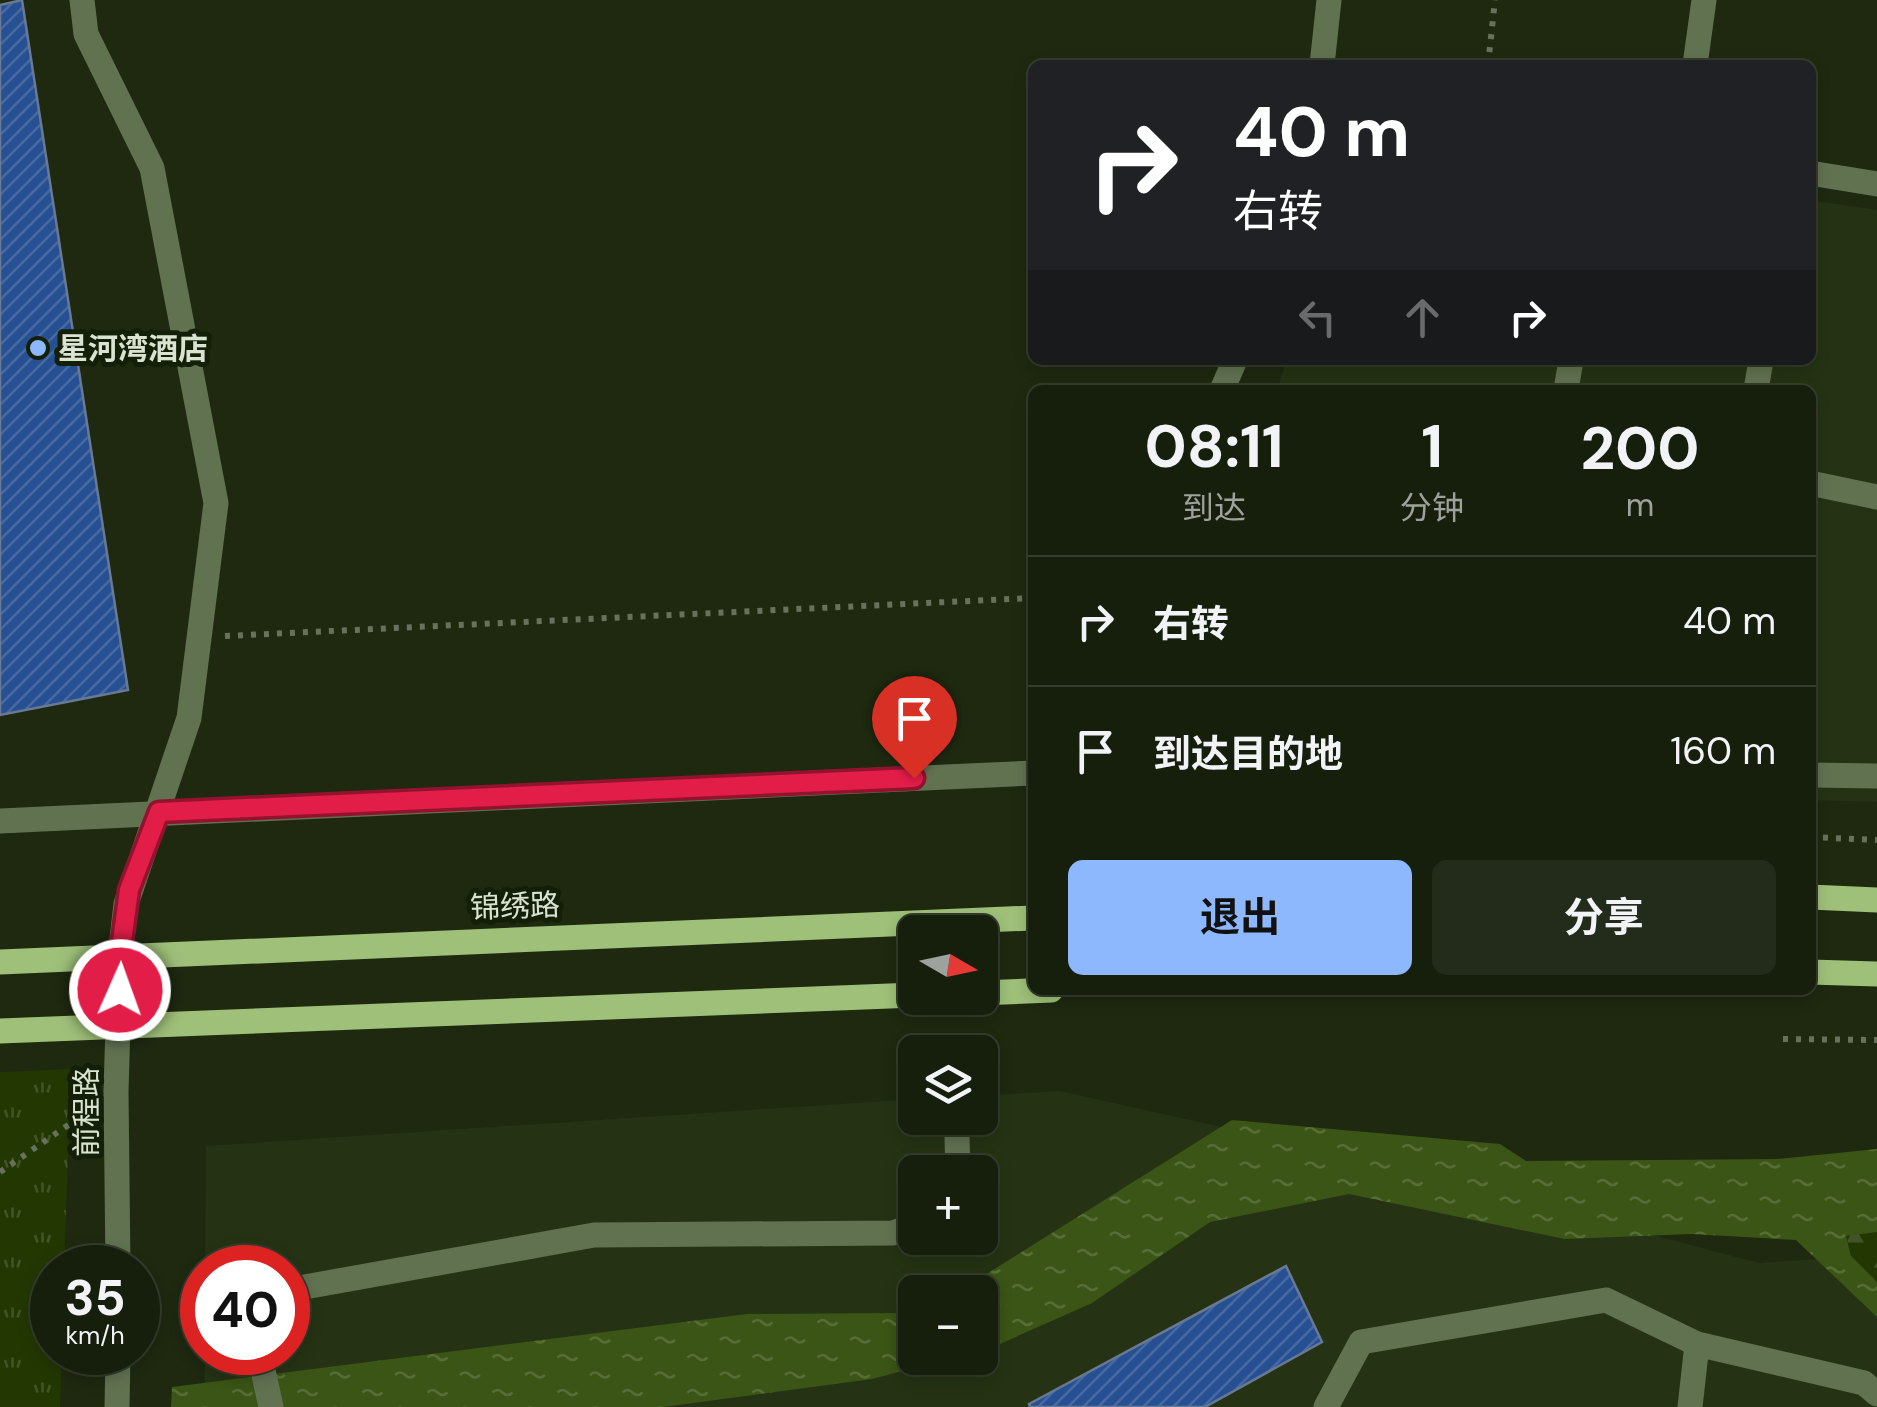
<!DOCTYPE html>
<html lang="zh">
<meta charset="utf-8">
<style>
body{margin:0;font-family:"DM Sans","Noto Sans SC",sans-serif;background:#232c1a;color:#f1f3f6;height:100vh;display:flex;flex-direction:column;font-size:38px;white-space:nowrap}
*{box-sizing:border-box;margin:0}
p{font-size:32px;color:#9ea29d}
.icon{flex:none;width:55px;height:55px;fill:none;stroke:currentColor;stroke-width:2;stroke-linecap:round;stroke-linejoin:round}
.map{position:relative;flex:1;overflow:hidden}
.panel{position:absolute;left:1028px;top:385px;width:788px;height:610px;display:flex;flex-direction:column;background:#161f0c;border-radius:15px;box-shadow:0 5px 15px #0003,0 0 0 2px #353d2d}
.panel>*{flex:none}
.hud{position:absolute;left:1028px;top:60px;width:788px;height:305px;border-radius:15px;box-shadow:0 5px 15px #0003,0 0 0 2px #353d2d;background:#202124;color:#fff;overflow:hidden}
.needle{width:65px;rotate:99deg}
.controls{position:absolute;left:898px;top:915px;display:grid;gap:20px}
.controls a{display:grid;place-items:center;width:100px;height:100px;border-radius:15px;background:#161f0c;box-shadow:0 5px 15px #0003,0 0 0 2px #353d2d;font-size:50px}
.speed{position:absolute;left:30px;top:1245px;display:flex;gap:20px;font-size:50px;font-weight:700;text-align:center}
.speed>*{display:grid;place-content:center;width:130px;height:130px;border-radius:50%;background:#161f0c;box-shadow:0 5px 15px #0003,0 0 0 2px #353d2d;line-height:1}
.speed small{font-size:25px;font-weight:400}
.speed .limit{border:15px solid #d22;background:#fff;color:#111}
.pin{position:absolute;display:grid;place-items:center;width:85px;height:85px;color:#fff;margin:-102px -42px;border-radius:50% 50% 50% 0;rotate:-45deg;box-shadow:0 0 10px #0007}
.pin .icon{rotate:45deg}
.me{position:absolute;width:110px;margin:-55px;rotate:2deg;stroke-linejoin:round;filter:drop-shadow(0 0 8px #0008)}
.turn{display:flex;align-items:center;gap:35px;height:210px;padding:0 40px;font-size:45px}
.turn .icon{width:130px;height:130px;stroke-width:2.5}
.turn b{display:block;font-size:70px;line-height:85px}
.lanes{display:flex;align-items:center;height:95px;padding:0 40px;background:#0003;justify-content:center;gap:50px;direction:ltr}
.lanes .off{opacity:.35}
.eta{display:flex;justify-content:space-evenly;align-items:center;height:170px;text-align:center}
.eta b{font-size:60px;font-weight:700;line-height:70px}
.primary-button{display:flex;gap:20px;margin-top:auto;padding:20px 40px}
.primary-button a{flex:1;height:115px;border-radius:15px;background:#8eb8fd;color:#111;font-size:40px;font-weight:700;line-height:115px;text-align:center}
.primary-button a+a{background:#232c1a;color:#f1f3f6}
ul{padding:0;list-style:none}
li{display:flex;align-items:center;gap:30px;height:130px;padding:0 40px;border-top:2px solid #353d2d}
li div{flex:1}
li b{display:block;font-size:38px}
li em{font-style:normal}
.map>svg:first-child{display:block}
.built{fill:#253314;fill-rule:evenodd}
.forest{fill:url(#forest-firs)}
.park{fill:url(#park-tufts)}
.water{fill:url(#water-ripples)}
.building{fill:url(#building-hatch);stroke:#697994;stroke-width:2.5}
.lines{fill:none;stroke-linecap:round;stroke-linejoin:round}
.path{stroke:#67715c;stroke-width:6;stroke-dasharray:5 8;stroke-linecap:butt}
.minor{stroke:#617251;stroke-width:25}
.major{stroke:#9ec079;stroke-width:25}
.route-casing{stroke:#92132f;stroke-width:25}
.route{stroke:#e11d48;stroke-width:18}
.poi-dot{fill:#8eb8fd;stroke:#141f07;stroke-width:4}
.labels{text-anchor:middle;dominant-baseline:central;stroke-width:10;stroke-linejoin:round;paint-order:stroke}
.poi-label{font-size:30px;font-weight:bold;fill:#dae2d2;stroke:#141f07;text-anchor:start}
.street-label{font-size:30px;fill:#dae2d2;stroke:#141f07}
</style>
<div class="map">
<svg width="1877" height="1407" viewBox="0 0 1877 1407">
<defs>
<pattern id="forest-firs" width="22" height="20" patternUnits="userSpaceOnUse" patternTransform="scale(2.5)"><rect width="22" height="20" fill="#233703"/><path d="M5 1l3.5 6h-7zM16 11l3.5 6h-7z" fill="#425427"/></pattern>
<pattern id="park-tufts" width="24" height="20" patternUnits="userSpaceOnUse" patternTransform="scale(2.5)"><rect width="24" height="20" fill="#233703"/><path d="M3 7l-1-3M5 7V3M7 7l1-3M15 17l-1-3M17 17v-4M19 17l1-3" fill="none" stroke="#425427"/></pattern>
<pattern id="water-ripples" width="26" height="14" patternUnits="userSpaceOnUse" patternTransform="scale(2.5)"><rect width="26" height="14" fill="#3a5515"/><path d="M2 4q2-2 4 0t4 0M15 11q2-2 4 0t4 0" fill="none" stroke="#566d36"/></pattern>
<pattern id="building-hatch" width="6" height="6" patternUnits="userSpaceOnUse" patternTransform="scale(2.5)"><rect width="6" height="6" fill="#275093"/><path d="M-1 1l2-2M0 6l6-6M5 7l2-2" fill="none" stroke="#4669a1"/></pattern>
</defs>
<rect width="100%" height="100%" fill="#1e2910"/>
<g class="built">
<polygon points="1810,200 1877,210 1877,802 1810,800 1810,390 1277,390 1287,360 1810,360"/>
<path d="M1060,1091L1369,1160L1759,1263L1877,1255V1407H204L205,1353L288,1352V1268L205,1267L206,1146L915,1099V1118H980V1096ZM915,1172H980V1238H915ZM915,1292H980V1358H915Z"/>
</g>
<polygon class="forest" points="1877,1232 1877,1282 1851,1256 1846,1235"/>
<polygon class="park" points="71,1069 64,1267 52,1268 52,1352 62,1353 60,1407 0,1407 0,1072"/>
<g class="water">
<polygon points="1232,1120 1500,1144 1526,1161 1777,1159 1877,1149 1877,1232 1846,1236 1851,1256 1877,1282 1877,1317 1796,1240 1691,1234 1565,1239 1349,1194 1210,1222 1092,1303 1000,1344 980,1350 980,1292 958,1292"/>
<polygon points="915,1307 915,1358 951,1358 872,1379 663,1407 171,1407 172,1387 747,1314 899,1313"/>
</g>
<g class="building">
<polygon points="22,0 128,690 0,715 0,5"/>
<polygon points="1286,1266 1322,1342 1205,1407 1030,1407 1029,1404"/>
</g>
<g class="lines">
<g class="path">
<polyline points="1488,65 1495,0"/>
<polyline points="225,636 1032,598"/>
<polyline points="1810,837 1877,840"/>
<polyline points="1783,1039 1877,1040"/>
<polyline points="0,1172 90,1110"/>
</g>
<g class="minor">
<polyline points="82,0 86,34 152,168 216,503 189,718 126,904 120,956 116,1092 118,1268"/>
<polyline points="1322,65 1329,0"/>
<polyline points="1695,65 1704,0"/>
<polyline points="1810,173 1877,184"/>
<polyline points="1222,390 1235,360"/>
<polyline points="1566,390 1571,360"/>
<polyline points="1756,390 1761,360"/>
<polyline points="1810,483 1877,497"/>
<polyline points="1810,775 1877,776"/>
<polyline points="0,821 1032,773"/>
<polyline points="957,1138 958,1172"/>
<polyline points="288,1290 594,1235 893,1233 915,1225"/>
<polyline points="259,1352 271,1407"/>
<polyline points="117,1407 118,1352"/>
<polyline points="1326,1407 1361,1342 1606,1300 1697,1344 1864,1383 1877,1394"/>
<polyline points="1690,1407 1697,1344"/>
</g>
<g class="major">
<polyline points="1810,897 1877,900"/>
<polyline points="0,962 1032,918"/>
<polyline points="1810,972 1877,974"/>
<polyline points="980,993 1051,990"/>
<polyline points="0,1031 915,995"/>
</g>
</g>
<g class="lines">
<g class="route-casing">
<polyline id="route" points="120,990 120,956 129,890 159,812 914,778"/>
</g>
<use href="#route" class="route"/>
</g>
<circle class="poi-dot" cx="38" cy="348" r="10"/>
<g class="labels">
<g class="poi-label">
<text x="58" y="348">星河湾酒店</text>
</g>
<g class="street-label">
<text transform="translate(515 906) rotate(-2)">锦绣路</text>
<text transform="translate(86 1112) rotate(-90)">前程路</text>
</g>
</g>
</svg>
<div class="controls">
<a><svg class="needle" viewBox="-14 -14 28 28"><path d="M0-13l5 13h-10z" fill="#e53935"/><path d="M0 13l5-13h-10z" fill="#9ea29d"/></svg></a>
<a><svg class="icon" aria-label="layers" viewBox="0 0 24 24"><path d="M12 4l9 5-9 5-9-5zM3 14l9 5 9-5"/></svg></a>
<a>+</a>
<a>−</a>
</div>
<div class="speed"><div>35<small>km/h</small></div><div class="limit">40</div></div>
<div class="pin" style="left:914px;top:778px;background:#d93025"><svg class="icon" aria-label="arrive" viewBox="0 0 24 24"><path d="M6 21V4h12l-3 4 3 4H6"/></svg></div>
<svg class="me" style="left:120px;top:990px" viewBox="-20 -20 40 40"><circle r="17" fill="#e11d48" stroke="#fff" stroke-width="3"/><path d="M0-11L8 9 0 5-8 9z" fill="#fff"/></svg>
<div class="hud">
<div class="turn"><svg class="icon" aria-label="right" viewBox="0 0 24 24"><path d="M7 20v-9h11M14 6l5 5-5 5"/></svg><div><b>40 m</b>右转</div></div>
<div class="lanes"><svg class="icon off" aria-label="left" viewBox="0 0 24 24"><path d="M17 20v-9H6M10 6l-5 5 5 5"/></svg><svg class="icon off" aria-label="ahead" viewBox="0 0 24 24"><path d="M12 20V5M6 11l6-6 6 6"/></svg><svg class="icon" aria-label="right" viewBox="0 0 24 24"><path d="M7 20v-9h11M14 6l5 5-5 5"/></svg></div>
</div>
<section class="panel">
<div class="eta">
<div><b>08:11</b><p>到达</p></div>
<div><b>1</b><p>分钟</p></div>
<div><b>200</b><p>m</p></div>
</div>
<ul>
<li><svg class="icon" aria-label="right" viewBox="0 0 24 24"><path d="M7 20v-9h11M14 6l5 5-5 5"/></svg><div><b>右转</b></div><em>40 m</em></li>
<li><svg class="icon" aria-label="arrive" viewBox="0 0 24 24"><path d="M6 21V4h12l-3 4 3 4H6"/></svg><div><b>到达目的地</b></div><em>160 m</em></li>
</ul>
<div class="primary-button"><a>退出</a><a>分享</a></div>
</section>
</div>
